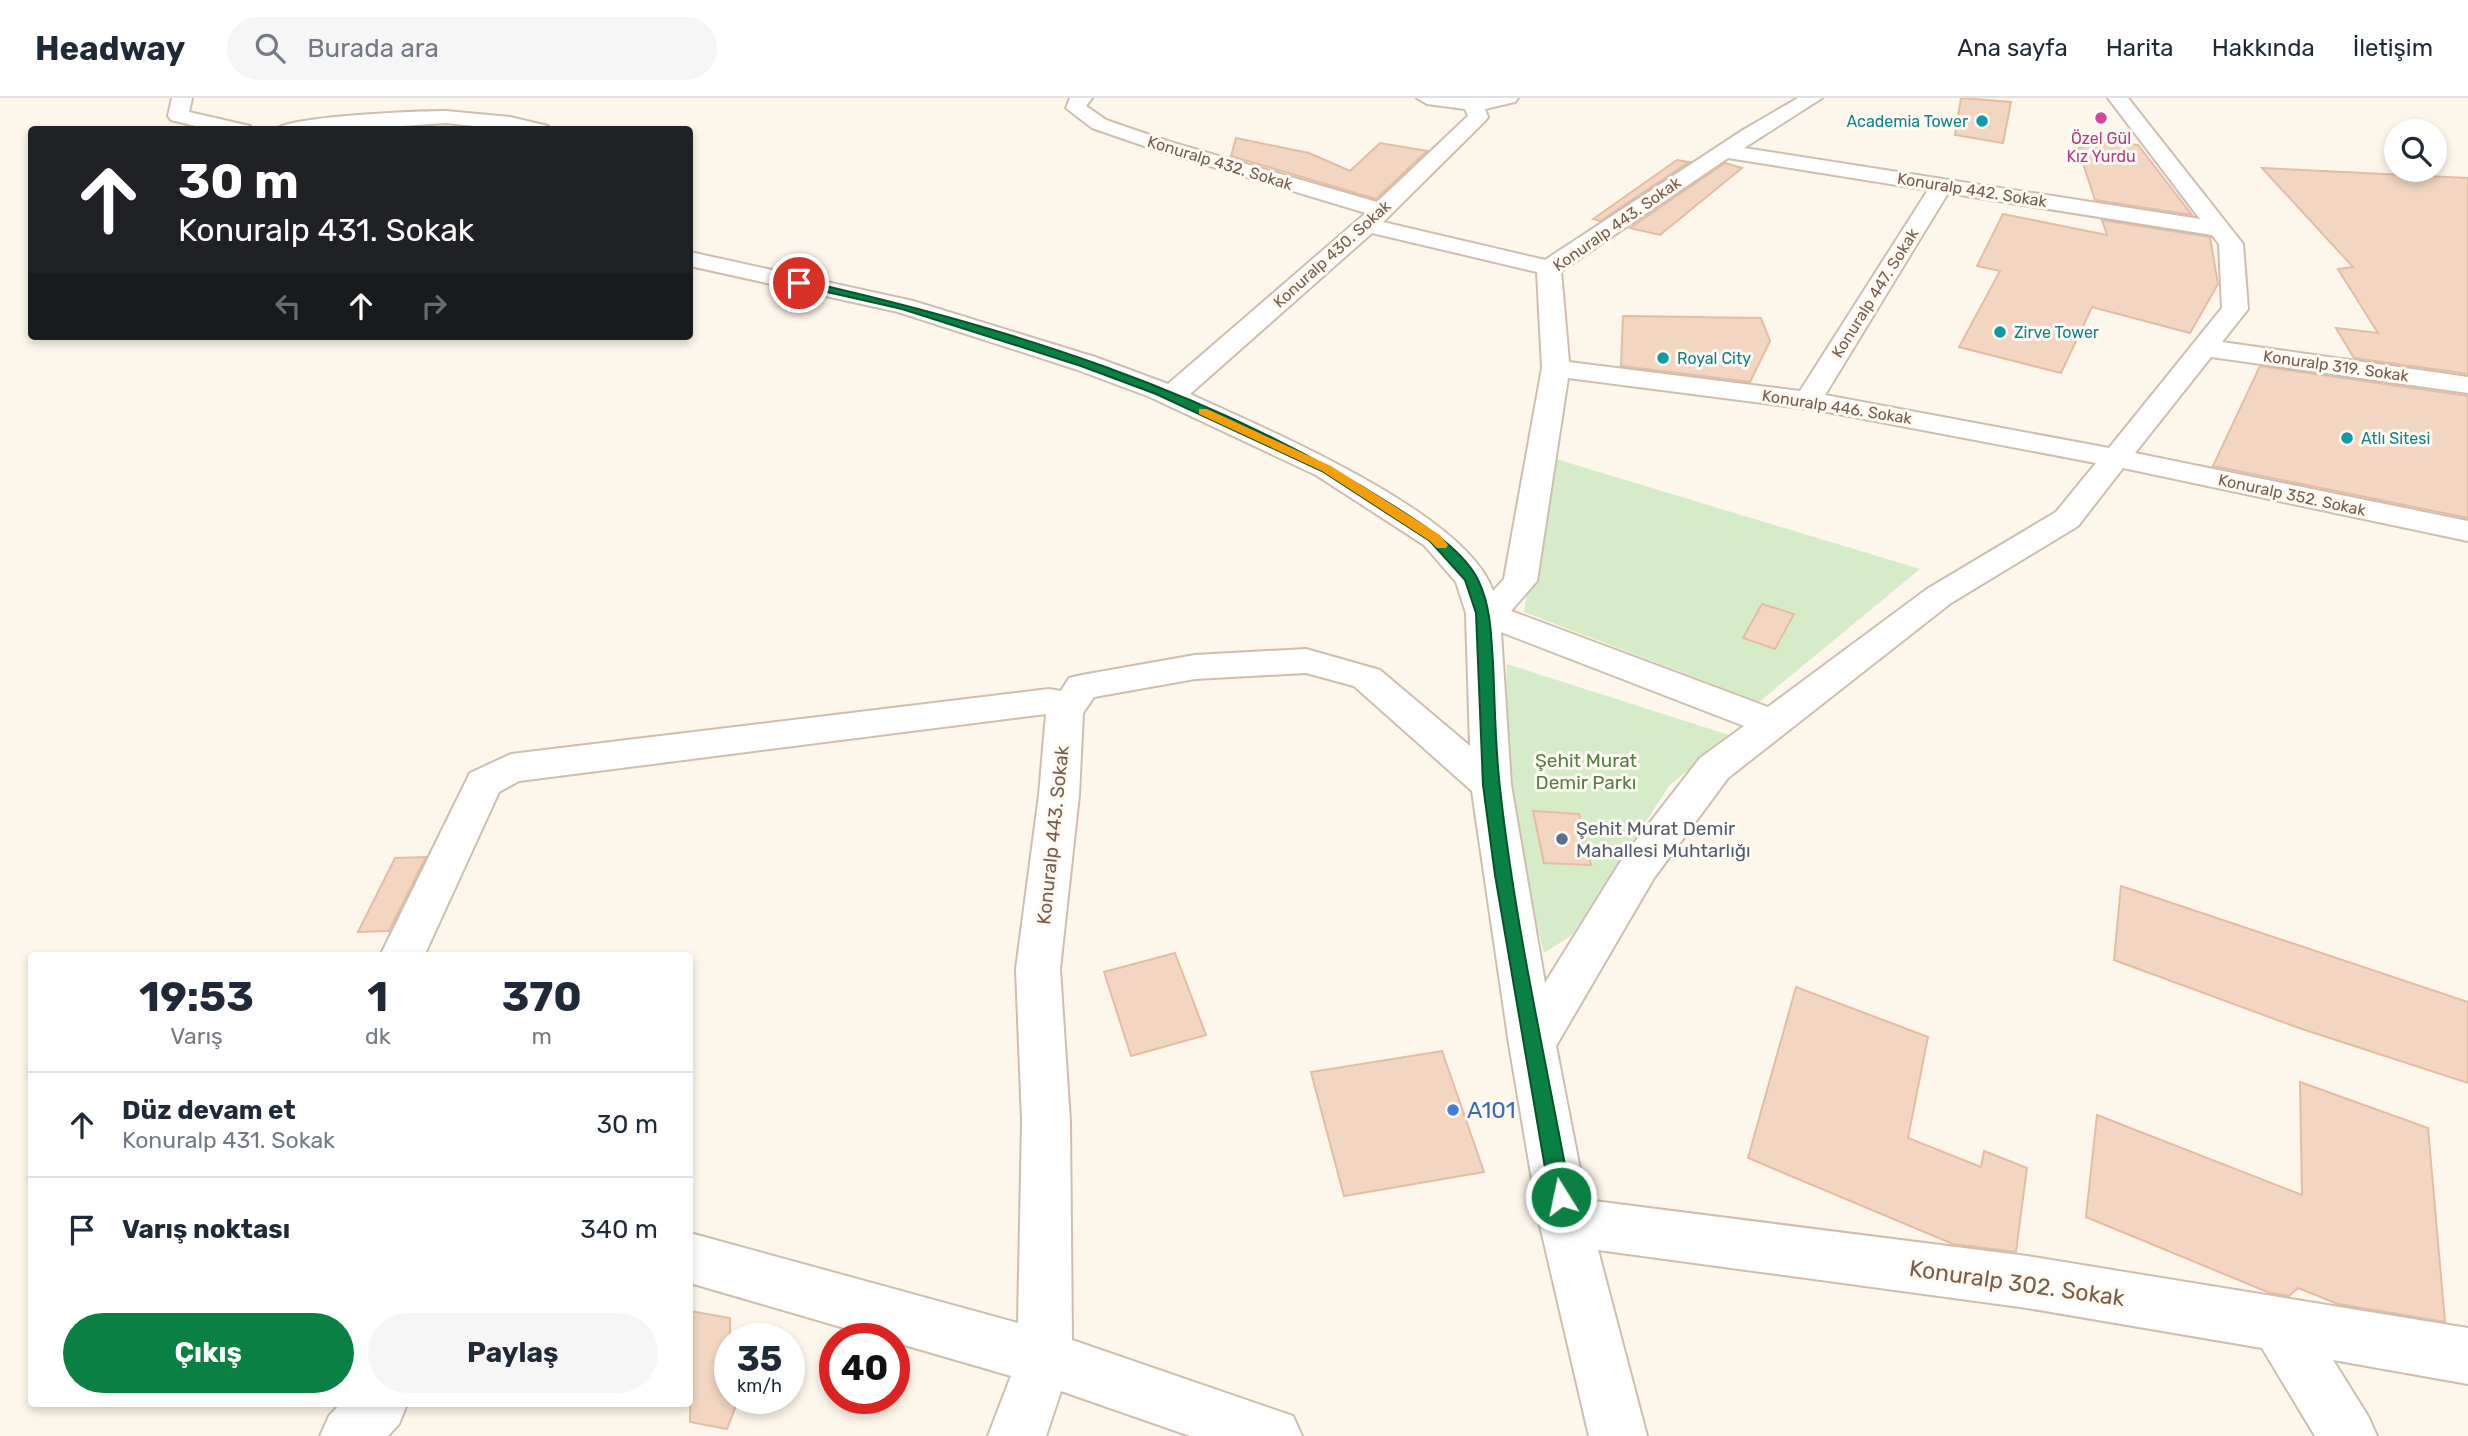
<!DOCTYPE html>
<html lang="tr">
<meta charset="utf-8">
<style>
body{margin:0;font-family:Rubik,sans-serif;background:#f6f6f7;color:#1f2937;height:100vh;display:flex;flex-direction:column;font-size:26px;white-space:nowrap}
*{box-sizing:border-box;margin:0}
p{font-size:23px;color:#747a83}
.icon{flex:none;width:38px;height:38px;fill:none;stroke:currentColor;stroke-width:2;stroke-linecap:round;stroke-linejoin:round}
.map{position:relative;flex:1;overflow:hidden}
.panel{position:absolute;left:28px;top:854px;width:665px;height:455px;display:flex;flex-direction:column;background:#fff;border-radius:7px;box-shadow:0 4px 10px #0003}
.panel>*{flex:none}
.top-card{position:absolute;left:28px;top:28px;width:665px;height:214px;border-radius:7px;box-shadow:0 4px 10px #0003;background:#202124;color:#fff;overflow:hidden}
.tools{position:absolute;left:2384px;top:21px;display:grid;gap:14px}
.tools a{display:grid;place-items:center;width:63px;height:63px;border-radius:50%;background:#fff;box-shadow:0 4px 10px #0003;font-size:35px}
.speed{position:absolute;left:714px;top:1225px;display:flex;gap:14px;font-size:35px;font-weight:700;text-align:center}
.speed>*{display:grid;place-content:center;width:91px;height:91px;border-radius:50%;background:#fff;box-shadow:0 4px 10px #0003;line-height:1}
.speed small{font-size:18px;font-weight:400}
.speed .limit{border:10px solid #d22;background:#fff;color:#111}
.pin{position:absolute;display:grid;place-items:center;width:60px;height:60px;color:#fff;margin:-30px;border:4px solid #fff;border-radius:50%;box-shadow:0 2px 7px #0007}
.me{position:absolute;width:77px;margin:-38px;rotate:350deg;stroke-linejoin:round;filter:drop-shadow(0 0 5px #0008)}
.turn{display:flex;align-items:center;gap:24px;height:147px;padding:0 35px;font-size:32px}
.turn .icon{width:91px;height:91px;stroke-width:2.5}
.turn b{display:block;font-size:49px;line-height:60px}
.lanes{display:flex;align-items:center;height:66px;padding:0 35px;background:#0003;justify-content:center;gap:35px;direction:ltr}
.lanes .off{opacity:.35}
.eta{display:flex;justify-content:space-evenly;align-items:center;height:119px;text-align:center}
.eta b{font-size:42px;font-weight:700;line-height:49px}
.primary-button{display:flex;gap:14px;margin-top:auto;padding:14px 35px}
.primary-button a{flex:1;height:80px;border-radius:42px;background:#0b8043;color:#fff;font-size:28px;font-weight:700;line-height:80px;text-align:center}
.primary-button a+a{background:#f6f6f7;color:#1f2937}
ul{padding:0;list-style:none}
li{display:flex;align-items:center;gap:21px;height:105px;padding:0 35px;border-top:2px solid #e0e1e3}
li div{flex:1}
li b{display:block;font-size:26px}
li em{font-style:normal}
header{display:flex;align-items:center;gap:42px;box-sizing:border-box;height:98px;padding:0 35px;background:#fff;border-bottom:2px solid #e0e1e3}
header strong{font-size:33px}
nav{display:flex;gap:38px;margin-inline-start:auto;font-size:24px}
.search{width:490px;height:63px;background:#f6f6f7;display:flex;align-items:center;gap:18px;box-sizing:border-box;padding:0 24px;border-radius:38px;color:#747a83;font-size:26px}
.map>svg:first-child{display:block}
.green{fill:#d6ebc8}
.building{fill:#f2d6c2;stroke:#e4bca3;stroke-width:2}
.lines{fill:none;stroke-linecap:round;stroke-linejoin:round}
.minor-casing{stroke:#cfbeaf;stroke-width:4}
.minor{fill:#fff;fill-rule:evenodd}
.route{fill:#0b8043;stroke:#07532c;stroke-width:2}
.slow{fill:#f59e0b}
.hotel-dot{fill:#d1479c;stroke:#fffaf2;stroke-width:2.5}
.culture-dot{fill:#0f9aa8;stroke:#fffaf2;stroke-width:2.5}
.service-dot{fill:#5c6f8a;stroke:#fffaf2;stroke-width:2.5}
.shop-dot{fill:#3f7fe0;stroke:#fffaf2;stroke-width:2.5}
.labels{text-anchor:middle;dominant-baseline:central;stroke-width:6;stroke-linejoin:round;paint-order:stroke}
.far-culture-label{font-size:16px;fill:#0d838f;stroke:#fffaf2;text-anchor:start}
.far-hotel-label{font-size:16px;fill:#b23c85;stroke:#fffaf2}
.far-street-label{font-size:16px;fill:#785d4d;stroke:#fffaf2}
.park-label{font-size:19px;fill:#557e45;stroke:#fffaf2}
.service-label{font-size:19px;fill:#4e5e75;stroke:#fffaf2;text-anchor:start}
.street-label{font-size:19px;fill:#785d4d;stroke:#fffaf2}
.near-shop-label{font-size:23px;fill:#366cbe;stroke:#fffaf2;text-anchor:start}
.near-street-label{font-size:23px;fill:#785d4d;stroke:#fffaf2}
</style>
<header>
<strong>Headway</strong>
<div class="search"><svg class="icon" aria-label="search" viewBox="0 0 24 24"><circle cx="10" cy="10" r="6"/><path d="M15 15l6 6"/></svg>Burada ara</div>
<nav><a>Ana sayfa</a><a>Harita</a><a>Hakkında</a><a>İletişim</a></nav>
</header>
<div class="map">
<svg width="2468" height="1338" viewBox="0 0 2468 1338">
<rect width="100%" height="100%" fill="#fdf6eb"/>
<g class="green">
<polygon points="1546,358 1920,471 1759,604 1524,514"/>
<polygon points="1507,566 1729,637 1669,688 1572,837 1544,855 1511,728 1504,658"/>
</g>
<g class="building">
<polygon points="1961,0 2011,4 2003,45 1955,37"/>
<polygon points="1236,40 1309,55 1350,73 1380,45 1427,53 1376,101 1231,58"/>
<polygon points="2101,44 2138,47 2192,117 2095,102 2078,50"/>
<polygon points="1677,62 1689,64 1600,123 1593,121"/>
<polygon points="1725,65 1742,70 1660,137 1630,130"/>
<polygon points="2262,70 2468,80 2468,276 2354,260 2336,230 2378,235 2338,171 2353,169"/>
<polygon points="2003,116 2107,137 2102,122 2210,139 2218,186 2190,235 2092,209 2061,275 1959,249 2000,173 1977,168"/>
<polygon points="1623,218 1761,220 1770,243 1750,284 1621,268"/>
<polygon points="2260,268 2468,298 2468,420 2213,368"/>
<polygon points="1762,506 1794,516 1775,551 1743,540"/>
<polygon points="1533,713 1579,716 1591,767 1544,765"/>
<polygon points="426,759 389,833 358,834 395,760"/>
<polygon points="2121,788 2468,904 2468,985 2299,930 2114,862"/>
<polygon points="1175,855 1206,937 1131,958 1104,874"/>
<polygon points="1796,889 1928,939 1908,1040 1981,1069 1984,1053 2027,1070 2016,1154 1953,1146 1748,1060"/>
<polygon points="1442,953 1484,1074 1344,1098 1311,974"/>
<polygon points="2300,984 2428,1030 2445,1224 2338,1206 2298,1190 2289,1198 2270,1195 2086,1119 2097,1017 2302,1097"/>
<polygon points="690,1213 730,1220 730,1300 739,1300 727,1331 690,1324"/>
</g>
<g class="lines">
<g class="minor-casing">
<g id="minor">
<polygon points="172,0 192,0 189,14 250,28 253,32 212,32 171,22 168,18"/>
<path d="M1070,0H1092L1086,8L1106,22L1167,43L1377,104L1468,18L1465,11L1427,6L1417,0H1518L1515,4L1485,11L1488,19L1485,23L1383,124L1545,162L1743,32L1798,0H1822L1744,50L2200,121L2108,0H2128L2243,146L2248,211L2222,244L2468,279V295L2211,259L2135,355L2468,423V443L2123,370L2078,428L1951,505L1728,680L1654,780L1556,948L1586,1102L2027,1158L2468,1230V1286L2333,1262L2368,1318L2377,1338H2315L2262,1250L2027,1210L1598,1152L1647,1338H1589L1539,1123L1509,946L1472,693L1354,588L1306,575L1195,581L1094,599L1083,615L1079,697L1060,871L1070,1023L1072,1242L1293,1318L1302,1338H1190L1061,1293L1046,1338H988L1011,1278L894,1244V1241H882L690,1185V1135L1018,1225L1022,1023L1016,871L1039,697L1046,616L519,683L499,694L424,858H380L470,675L511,656L1049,591L1061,593L1069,580L1082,577L1195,557L1306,551L1380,572L1470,648L1466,515L1456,484L1424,447L1316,377L1150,299L1075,271L898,214L690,168V154L913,203L1095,259L1168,286L1366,115L1153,51L1092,30L1066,10ZM1728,60L1928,92L1800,293L1569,264L1561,173ZM1948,95L2212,137L2219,146L2222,210L2109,350L1825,297ZM1372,135L1537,174L1542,270L1504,481L1493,493C1466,414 1265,331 1190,296ZM1568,280L1817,312L2096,365L2056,414L1927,491L1768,609L1511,513L1537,483ZM1501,534L1744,628L1700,660L1624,758L1545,885L1511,687Z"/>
<path d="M446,13L510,19L548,28L551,32H513L446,25L344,32H275C286,18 421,13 446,13Z"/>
<polygon points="340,1306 407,1306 399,1326 388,1338 320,1338 329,1318"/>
</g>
</g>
<use href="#minor" class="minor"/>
</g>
<path class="route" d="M799,182C1005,228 1213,293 1392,407C1420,425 1465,452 1479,484C1491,510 1491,537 1493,565C1495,606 1495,648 1500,690C1515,827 1546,963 1571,1099L1568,1106L1561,1109L1553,1106L1550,1099L1495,777L1483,687L1476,515L1465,482L1430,443L1322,373L1156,296L1081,268L902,211L796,187V183Z"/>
<polygon class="slow" points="1199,311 1207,311 1331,368 1440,437 1448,447 1446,450 1437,450 1430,443 1322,373 1199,316"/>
<circle class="hotel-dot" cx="2101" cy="20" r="7"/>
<g class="culture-dot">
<circle cx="1982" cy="23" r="7"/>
<circle cx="2000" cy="234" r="7"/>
<circle cx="1663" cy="260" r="7"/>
<circle cx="2347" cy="340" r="7"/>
</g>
<circle class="service-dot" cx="1562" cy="741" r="7"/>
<circle class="shop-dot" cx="1453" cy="1012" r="7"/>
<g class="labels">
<g class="far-culture-label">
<text x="1968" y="23" text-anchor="end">Academia Tower</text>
<text x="2014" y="234">Zirve Tower</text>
<text x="1677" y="260">Royal City</text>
<text x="2361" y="340">Atlı Sitesi</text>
</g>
<g class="far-hotel-label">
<text x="2101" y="40">Özel Gül<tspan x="2101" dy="18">Kız Yurdu</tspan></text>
</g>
<g class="far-street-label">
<text transform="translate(1220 65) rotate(17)">Konuralp 432. Sokak</text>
<text transform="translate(1972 92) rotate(9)">Konuralp 442. Sokak</text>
<text transform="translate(1617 126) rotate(-35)">Konuralp 443. Sokak</text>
<text transform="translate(1332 156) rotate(-42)">Konuralp 430. Sokak</text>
<text transform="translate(1875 195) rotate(-58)">Konuralp 447. Sokak</text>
<text transform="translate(2336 268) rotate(8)">Konuralp 319. Sokak</text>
<text transform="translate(1837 309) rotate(9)">Konuralp 446. Sokak</text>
<text transform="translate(2292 397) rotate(12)">Konuralp 352. Sokak</text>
</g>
<g class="park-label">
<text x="1586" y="662">Şehit Murat<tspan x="1586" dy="22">Demir Parkı</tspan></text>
</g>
<g class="service-label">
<text x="1576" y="730">Şehit Murat Demir<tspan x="1576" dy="22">Mahallesi Muhtarlığı</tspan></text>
</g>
<g class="street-label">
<text transform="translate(1053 737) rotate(-84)">Konuralp 443. Sokak</text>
</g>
<g class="near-shop-label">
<text x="1467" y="1012">A101</text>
</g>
<g class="near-street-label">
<text transform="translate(2017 1185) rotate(8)">Konuralp 302. Sokak</text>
</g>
</g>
</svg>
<div class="tools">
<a><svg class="icon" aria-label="search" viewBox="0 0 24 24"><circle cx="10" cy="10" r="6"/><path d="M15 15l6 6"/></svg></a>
</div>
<div class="speed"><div>35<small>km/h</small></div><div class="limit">40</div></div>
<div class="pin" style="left:799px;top:185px;background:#d93025"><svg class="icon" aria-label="arrive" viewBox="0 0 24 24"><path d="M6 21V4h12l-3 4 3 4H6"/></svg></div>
<svg class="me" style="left:1561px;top:1099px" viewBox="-20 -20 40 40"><circle r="17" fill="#0b8043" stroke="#fff" stroke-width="3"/><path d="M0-11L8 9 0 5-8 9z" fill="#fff"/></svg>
<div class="top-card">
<div class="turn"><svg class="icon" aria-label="ahead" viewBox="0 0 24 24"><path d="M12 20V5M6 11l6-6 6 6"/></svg><div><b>30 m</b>Konuralp 431. Sokak</div></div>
<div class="lanes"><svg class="icon off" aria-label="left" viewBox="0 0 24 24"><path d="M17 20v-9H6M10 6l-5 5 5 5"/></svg><svg class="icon" aria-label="ahead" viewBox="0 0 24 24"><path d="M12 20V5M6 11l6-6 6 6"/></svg><svg class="icon off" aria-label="right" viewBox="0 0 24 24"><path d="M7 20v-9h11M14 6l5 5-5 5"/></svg></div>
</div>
<section class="panel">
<div class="eta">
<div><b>19:53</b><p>Varış</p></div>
<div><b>1</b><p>dk</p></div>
<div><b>370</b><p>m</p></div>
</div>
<ul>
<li><svg class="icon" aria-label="ahead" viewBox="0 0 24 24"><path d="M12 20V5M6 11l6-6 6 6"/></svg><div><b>Düz devam et</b><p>Konuralp 431. Sokak</p></div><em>30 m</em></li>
<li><svg class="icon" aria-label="arrive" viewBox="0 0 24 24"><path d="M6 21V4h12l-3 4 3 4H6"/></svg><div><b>Varış noktası</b></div><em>340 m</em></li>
</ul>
<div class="primary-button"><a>Çıkış</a><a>Paylaş</a></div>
</section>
</div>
